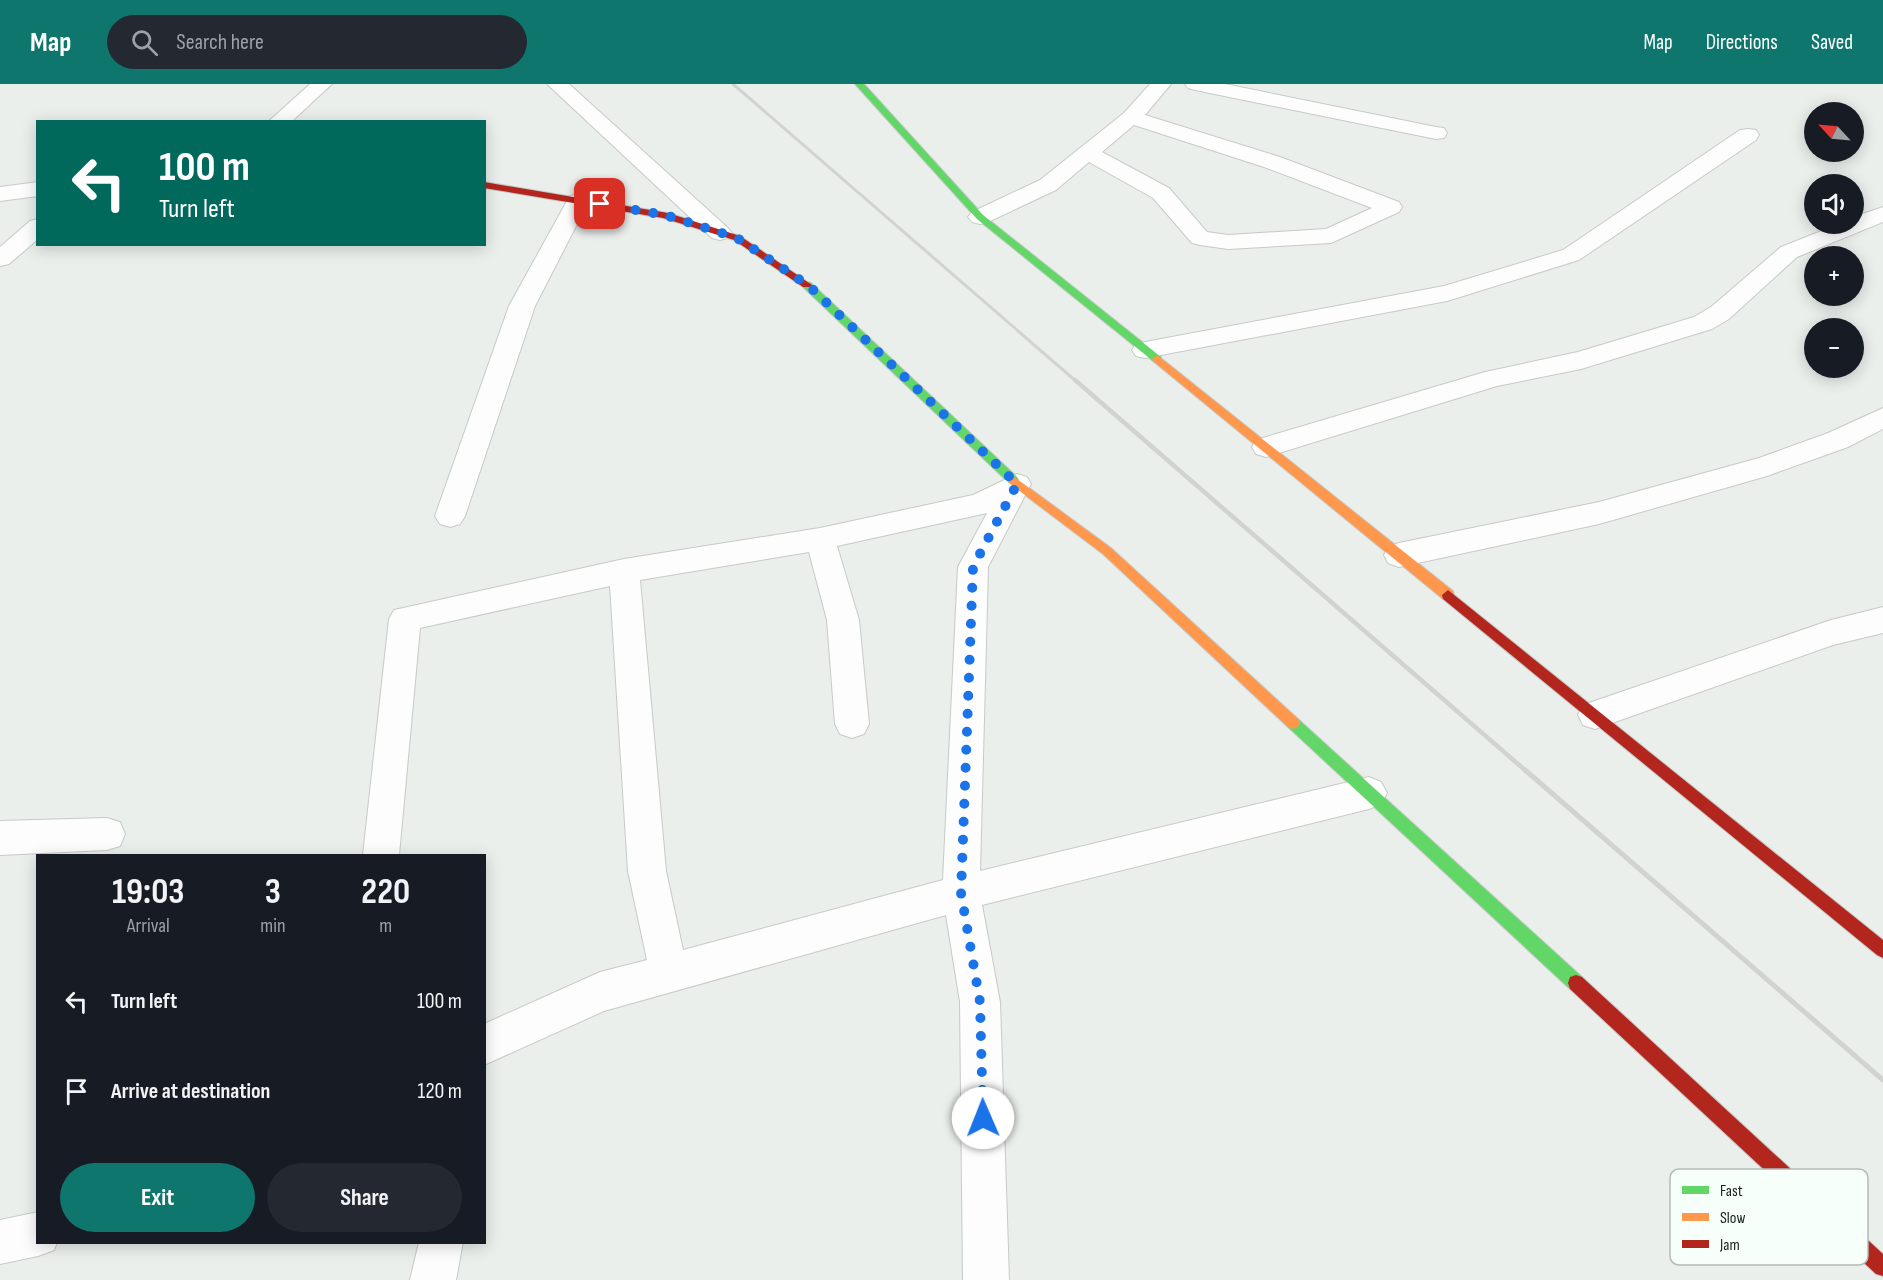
<!DOCTYPE html>
<meta charset="utf-8">
<style>
body{margin:0;font-family:"Sofia Sans Condensed",sans-serif;background:#242831;color:#f1f3f6;height:100vh;display:flex;flex-direction:column;font-size:22px;white-space:nowrap}
*{box-sizing:border-box;margin:0}
p{font-size:20px;color:#9ea1a6}
.icon{flex:none;width:33px;height:33px;fill:none;stroke:currentColor;stroke-width:2;stroke-linecap:round;stroke-linejoin:round}
.map{position:relative;flex:1;overflow:hidden}
.drawer{position:absolute;left:36px;top:770px;width:450px;height:390px;display:flex;flex-direction:column;background:#171b24;border-radius:0px;box-shadow:0 3px 15px #0003}
.drawer>*{flex:none}
.top-card{position:absolute;left:36px;top:36px;width:450px;height:126px;border-radius:0px;box-shadow:0 3px 15px #0003;background:#00695c;color:#fff;overflow:hidden}
.needle{width:39px;rotate:296deg}
.fabs{position:absolute;left:1804px;top:18px;display:grid;gap:12px}
.fabs a{display:grid;place-items:center;width:60px;height:60px;border-radius:50%;background:#171b24;box-shadow:0 3px 15px #0003;font-size:30px}
.pin{position:absolute;display:grid;place-items:center;width:51px;height:51px;color:#fff;margin:-26px;border-radius:12px;box-shadow:0 3px 9px #0006}
.me{position:absolute;width:66px;margin:-33px;rotate:359deg;stroke-linejoin:round;filter:drop-shadow(0 0 4px #0008)}
.turn{display:flex;align-items:center;gap:21px;height:126px;padding:0 24px;font-size:27px}
.turn .icon{width:78px;height:78px;stroke-width:2.5}
.turn b{display:block;font-size:42px;line-height:51px}
.eta{display:flex;justify-content:space-evenly;align-items:center;height:102px;text-align:center}
.eta b{font-size:36px;font-weight:700;line-height:42px}
.button{display:flex;gap:12px;margin-top:auto;padding:12px 24px}
.button a{flex:1;height:69px;border-radius:36px;background:#0f766e;color:#fff;font-size:24px;font-weight:700;line-height:69px;text-align:center}
.button a+a{background:#242831;color:#f1f3f6}
ul{padding:0;list-style:none}
li{display:flex;align-items:center;gap:18px;height:90px;padding:0 24px}
li div{flex:1}
li b{display:block;font-size:22px}
li em{font-style:normal}
header{display:flex;align-items:center;gap:36px;box-sizing:border-box;height:84px;padding:0 30px;background:#0f766e;color:#fff}
header strong{font-size:28px}
nav{display:flex;gap:33px;margin-inline-start:auto;font-size:21px}
.search{width:420px;height:54px;background:#242831;display:flex;align-items:center;gap:15px;box-sizing:border-box;padding:0 21px;border-radius:33px;color:#9ea1a6;font-size:22px}
.map>svg:first-child{display:block}
.lines{fill:none;stroke-linecap:round;stroke-linejoin:round}
.street-casing{stroke:#c6cac8;stroke-width:2}
.fast-casing{stroke:#c6cac8;stroke-width:2}
.slow-casing{stroke:#c6cac8;stroke-width:2}
.jam-casing{stroke:#c6cac8;stroke-width:2}
.street{fill:#fcfdfc;fill-rule:evenodd}
.fast{fill:#63d668;fill-rule:evenodd}
.slow{fill:#ff974d;fill-rule:evenodd}
.jam{fill:#b3261e;fill-rule:evenodd}
.rail-far2{stroke:#d1d3d2;stroke-width:3}
.rail-far1{stroke:#d1d3d2;stroke-width:4.5}
.rail{stroke:#d1d3d2;stroke-width:5}
.route{stroke:#1a73e8;stroke-width:10;stroke-dasharray:0 18}
.key{fill:#f6fffa;stroke:#b4bbb7;stroke-width:1.5}
.key-label{font-size:16px;fill:#191d1b}
</style>
<header>
<strong>Map</strong>
<div class="search"><svg class="icon" aria-label="search" viewBox="0 0 24 24"><circle cx="10" cy="10" r="6"/><path d="M15 15l6 6"/></svg>Search here</div>
<nav><a>Map</a><a>Directions</a><a>Saved</a></nav>
</header>
<div class="map">
<svg width="1883" height="1196" viewBox="0 0 1883 1196">
<rect width="100%" height="100%" fill="#eaefec"/>
<g class="lines">
<g class="street-casing">
<g id="street">
<polygon points="310,0 332,0 291,38 268,38"/>
<polygon points="547,0 569,0 728,144 732,149 728,154 720,156 712,154"/>
<path d="M1150,0H1171L1145,31L1280,73L1399,118L1402,123L1399,128L1331,159L1228,165L1200,161L1192,159L1153,114L1089,78L1056,106L988,138L980,140L972,138L968,133L972,128L1040,96L1124,29ZM1134,41L1264,83L1372,124L1326,145L1228,151L1207,148L1169,104L1102,68Z"/>
<polygon points="1185,0 1225,0 1436,43 1444,44 1447,49 1444,54 1436,55 1195,6 1188,4"/>
<polygon points="1748,45 1756,46 1759,51 1756,56 1579,176 1447,217 1145,274 1136,272 1132,266 1136,260 1145,258 1444,202 1563,166 1740,46"/>
<polygon points="38,98 38,112 0,117 0,103"/>
<polygon points="578,110 586,112 589,117 535,222 465,432 460,440 450,443 440,440 435,432 509,222 567,117 570,112"/>
<polygon points="1883,123 1883,138 1797,173 1729,235 1712,245 1581,285 1497,302 1266,373 1256,370 1252,363 1256,356 1485,288 1578,268 1694,233 1711,223 1781,163 1839,140 1854,140 1854,133"/>
<polygon points="38,135 38,155 9,180 0,182 0,163 30,137"/>
<polygon points="1883,324 1883,345 1848,363 1767,392 1599,440 1399,483 1388,479 1384,471 1388,463 1399,459 1599,418 1759,374 1828,349"/>
<path d="M1017,390L1027,393L1031,400L988,483L980,787L1369,693L1381,698L1387,709L1381,720L1369,725L982,821L1000,918L1009,1196H963L960,918L946,831L604,927L484,981V940L600,888L647,876L628,787L610,502L420,544L399,771H363L389,535L394,526L624,475L820,444L973,411ZM987,429L958,483L943,796L683,866L666,787L640,496L809,468L827,536L835,640L840,650L852,654L864,650L869,640L859,536L837,462Z"/>
<polygon points="1883,523 1883,549 1833,561 1595,645 1583,641 1578,631 1583,621 1831,536"/>
<polygon points="107,734 120,738 125,750 120,762 107,766 0,771 0,737"/>
<polygon points="38,1128 38,1158 57,1158 54,1166 38,1172 0,1180 0,1136"/>
<polygon points="419,1158 463,1158 456,1196 410,1196"/>
</g>
</g>
<g class="fast-casing">
<g id="fast">
<polygon points="855,0 864,0 983,131 1161,273 1161,277 1153,277 977,135"/>
<polygon points="807,198 811,199 1017,393 1019,396 1017,399 1009,399 803,203 803,199"/>
<polygon points="1293,633 1298,635 1582,893 1584,899 1582,905 1576,907 1570,905 1288,643 1286,639 1288,635"/>
</g>
</g>
<g class="slow-casing">
<g id="slow">
<polygon points="1157,271 1453,507 1454,511 1453,515 1443,515 1153,277 1152,275"/>
<polygon points="1013,392 1111,464 1298,635 1300,639 1298,643 1293,645 1288,643 1103,470 1009,399 1007,396"/>
</g>
</g>
<g class="jam-casing">
<g id="jam">
<polygon points="484,98 668,129 740,152 812,201 811,203 803,203 734,156 663,134 484,104"/>
<polygon points="1448,506 1883,856 1883,874 1877,871 1443,515 1442,511"/>
<polygon points="1576,891 1582,893 1883,1170 1883,1192 1876,1190 1570,905 1568,899 1570,893"/>
</g>
</g>
<use href="#street" class="street"/>
<use href="#fast" class="fast"/>
<use href="#slow" class="slow"/>
<use href="#jam" class="jam"/>
<polyline class="rail-far2" points="733,0 1077,298"/>
<polyline class="rail-far1" points="1075,296 1526,687"/>
<polyline class="rail" points="1525,686 1883,996"/>
</g>
<g class="lines">
<polyline class="route" points="600,120 665,131 737,154 809,202 1017,400 973,483 961,809 980,918 983,1034"/>
</g>
<rect x="1670" y="1085" width="198" height="96" rx="9" class="key"/>
<rect x="1682" y="1102" width="27" height="8" fill="#63d668"/>
<rect x="1682" y="1129" width="27" height="8" fill="#ff974d"/>
<rect x="1682" y="1156" width="27" height="8" fill="#b3261e"/>
<g class="key-label">
<text x="1720" y="1112">Fast</text>
<text x="1720" y="1139">Slow</text>
<text x="1720" y="1166">Jam</text>
</g>
</svg>
<div class="fabs">
<a><svg class="needle" viewBox="-14 -14 28 28"><path d="M0-13l5 13h-10z" fill="#e53935"/><path d="M0 13l5-13h-10z" fill="#9ea1a6"/></svg></a>
<a><svg class="icon" aria-label="sound" viewBox="0 0 24 24"><path d="M4 9h4l5-4v14l-5-4H4zM17 9q2 3 0 6"/></svg></a>
<a>+</a>
<a>−</a>
</div>
<div class="pin" style="left:600px;top:120px;background:#d93025"><svg class="icon" aria-label="arrive" viewBox="0 0 24 24"><path d="M6 21V4h12l-3 4 3 4H6"/></svg></div>
<svg class="me" style="left:983px;top:1034px" viewBox="-20 -20 40 40"><circle r="19" fill="#fff"/><path d="M0-13L10 11 0 6-10 11z" fill="#1a73e8"/></svg>
<div class="top-card">
<div class="turn"><svg class="icon" aria-label="left" viewBox="0 0 24 24"><path d="M17 20v-9H6M10 6l-5 5 5 5"/></svg><div><b>100 m</b>Turn left</div></div>
</div>
<section class="drawer">
<div class="eta">
<div><b>19:03</b><p>Arrival</p></div>
<div><b>3</b><p>min</p></div>
<div><b>220</b><p>m</p></div>
</div>
<ul>
<li><svg class="icon" aria-label="left" viewBox="0 0 24 24"><path d="M17 20v-9H6M10 6l-5 5 5 5"/></svg><div><b>Turn left</b></div><em>100 m</em></li>
<li><svg class="icon" aria-label="arrive" viewBox="0 0 24 24"><path d="M6 21V4h12l-3 4 3 4H6"/></svg><div><b>Arrive at destination</b></div><em>120 m</em></li>
</ul>
<div class="button"><a>Exit</a><a>Share</a></div>
</section>
</div>
